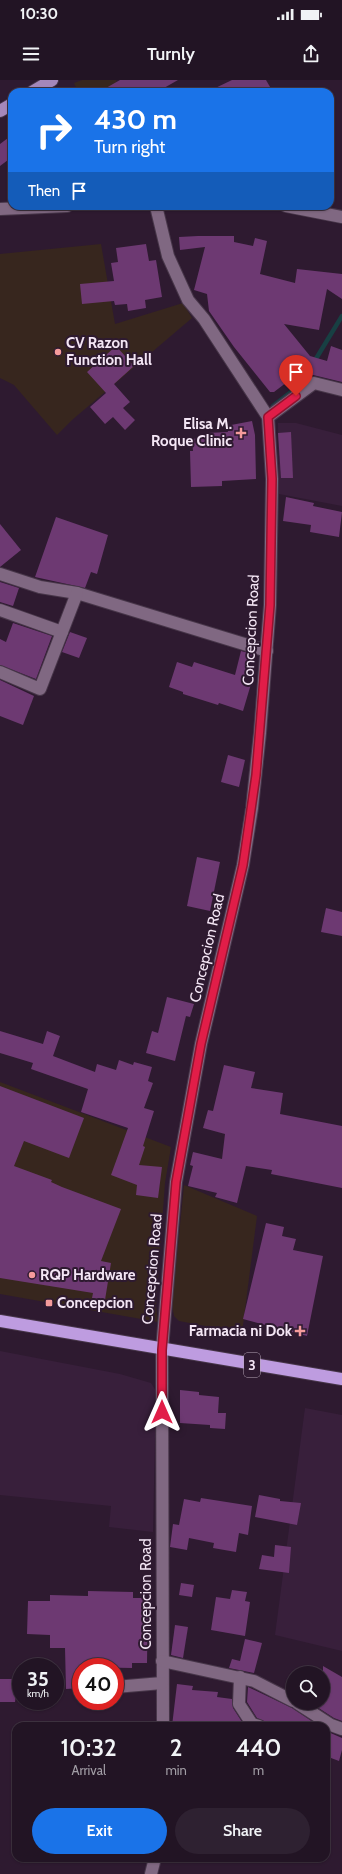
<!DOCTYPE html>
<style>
body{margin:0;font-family:Cabin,sans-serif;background:#2e2131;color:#f1f3f6;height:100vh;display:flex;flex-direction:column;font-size:15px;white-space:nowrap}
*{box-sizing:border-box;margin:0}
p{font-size:13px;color:#a29ea6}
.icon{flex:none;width:22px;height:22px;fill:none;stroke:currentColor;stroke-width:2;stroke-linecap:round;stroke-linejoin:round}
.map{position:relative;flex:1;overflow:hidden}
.side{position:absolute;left:12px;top:1642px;width:318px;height:140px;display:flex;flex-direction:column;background:#221424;border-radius:12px;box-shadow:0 1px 3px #0004,0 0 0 1px #3f3341}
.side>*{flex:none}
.hud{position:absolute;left:8px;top:8px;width:326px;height:122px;border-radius:12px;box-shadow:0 1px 3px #0004,0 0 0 1px #3f3341;background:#1a73e8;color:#fff;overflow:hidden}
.fabs{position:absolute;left:286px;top:1586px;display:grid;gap:8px}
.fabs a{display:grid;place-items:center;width:44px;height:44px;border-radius:50%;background:#221424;box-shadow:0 1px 3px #0004,0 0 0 1px #3f3341;font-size:20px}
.speed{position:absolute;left:12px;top:1578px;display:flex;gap:8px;font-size:20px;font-weight:700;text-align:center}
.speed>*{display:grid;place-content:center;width:52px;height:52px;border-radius:50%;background:#221424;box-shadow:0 1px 3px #0004,0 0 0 1px #3f3341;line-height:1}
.speed small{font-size:10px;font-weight:400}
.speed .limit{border:6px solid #d22;background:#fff;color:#111}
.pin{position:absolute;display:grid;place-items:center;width:34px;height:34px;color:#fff;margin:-41px -17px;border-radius:50% 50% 50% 0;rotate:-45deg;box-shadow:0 0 4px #0007}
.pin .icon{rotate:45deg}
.me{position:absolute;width:44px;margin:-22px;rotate:0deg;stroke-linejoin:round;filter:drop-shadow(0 0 3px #0008)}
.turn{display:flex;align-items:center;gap:14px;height:84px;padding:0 20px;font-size:18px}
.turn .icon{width:52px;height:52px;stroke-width:2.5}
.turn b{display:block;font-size:28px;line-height:34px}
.then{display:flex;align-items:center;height:38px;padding:0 20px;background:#0003;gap:8px;font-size:15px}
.eta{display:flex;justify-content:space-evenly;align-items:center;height:68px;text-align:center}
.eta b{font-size:24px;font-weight:600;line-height:28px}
.cta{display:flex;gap:8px;margin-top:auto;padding:8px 20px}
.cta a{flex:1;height:46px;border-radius:24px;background:#1a73e8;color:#fff;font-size:16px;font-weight:600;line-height:46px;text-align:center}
.cta a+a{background:#2e2131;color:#f1f3f6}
.status{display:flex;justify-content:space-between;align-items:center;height:28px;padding:0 20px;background:#221424;direction:ltr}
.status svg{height:11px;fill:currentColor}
header{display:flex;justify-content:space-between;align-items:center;height:52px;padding:0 20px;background:#221424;font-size:18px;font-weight:600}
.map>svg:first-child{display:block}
.commercial{fill:#37261e}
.built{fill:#381f3b}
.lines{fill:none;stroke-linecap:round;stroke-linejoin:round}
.stream{stroke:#183f43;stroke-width:4.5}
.building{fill:#6d3972}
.minor-casing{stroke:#473649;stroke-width:14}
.major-casing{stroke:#473649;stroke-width:14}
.highway-casing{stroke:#473649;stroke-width:14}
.minor{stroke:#806882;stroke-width:12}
.major{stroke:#a587ba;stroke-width:12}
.highway{stroke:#be9ce0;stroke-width:12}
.route-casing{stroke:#92132f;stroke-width:10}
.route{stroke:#e11d48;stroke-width:7}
.poi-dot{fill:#f59b9c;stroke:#2e1a30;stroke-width:1.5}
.labels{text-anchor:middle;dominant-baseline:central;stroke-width:4;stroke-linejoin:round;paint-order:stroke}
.shield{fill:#2e1a30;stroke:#b9a9ba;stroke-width:1}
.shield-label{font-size:14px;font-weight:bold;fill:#f4e6f5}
.poi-label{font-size:15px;font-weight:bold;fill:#f4e6f5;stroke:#2e1a30;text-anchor:start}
.street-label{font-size:15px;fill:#f4e6f5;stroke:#2e1a30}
</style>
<div class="status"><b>10:30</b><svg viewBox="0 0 49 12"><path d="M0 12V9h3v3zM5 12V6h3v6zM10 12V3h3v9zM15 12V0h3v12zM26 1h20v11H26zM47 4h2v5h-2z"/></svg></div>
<header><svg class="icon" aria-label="menu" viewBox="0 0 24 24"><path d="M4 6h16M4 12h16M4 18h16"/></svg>Turnly<svg class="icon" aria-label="share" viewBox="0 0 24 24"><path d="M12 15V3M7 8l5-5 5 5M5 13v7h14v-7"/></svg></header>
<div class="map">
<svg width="342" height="1794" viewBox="0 0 342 1794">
<rect width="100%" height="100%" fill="#2e1a30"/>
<g class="commercial">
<polygon points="82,0 116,0 122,12 78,12 74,3"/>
<polygon points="101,164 115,244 183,223 192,238 72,340 57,355 14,305 0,298 0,174"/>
<polygon points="0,1002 171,1067 165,1103 156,1226 158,1242 0,1214"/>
<polygon points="184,1105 257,1136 242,1253 179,1241 174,1236 172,1225"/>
</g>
<g class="built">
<polygon points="278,343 296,343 342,355 342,426 279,414"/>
<polygon points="0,1271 120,1294 151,1303 156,1311 153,1452 109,1447 111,1426 0,1415"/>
<polygon points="305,1328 342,1335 342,1571 275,1555"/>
</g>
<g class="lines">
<g class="stream">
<polyline points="314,282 342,236"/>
<polyline points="273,326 300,305 309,290"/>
</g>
</g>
<g class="building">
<polygon points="120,0 178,0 157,12 99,12"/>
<polygon points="232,0 266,0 273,12 207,12"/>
<polygon points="12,55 12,77 0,86 0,64"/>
<polygon points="198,156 234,156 234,162 253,166 255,158 267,161 260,194 295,203 297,189 342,194 342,219 327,209 319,250 284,244 310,276 327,281 331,266 342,270 342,302 305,293 294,302 291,299 274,312 270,312 234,267 209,231 207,214 194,210 205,167 180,170 179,157"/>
<polygon points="146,164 149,181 156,180 162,217 145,220 146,228 128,231 127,224 115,225 114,221 82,224 80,204 114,201 111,183 118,182 116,168"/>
<polygon points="116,266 134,286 114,304 130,322 123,328 135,340 125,350 113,337 105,344 90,327 106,313 87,292"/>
<polygon points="252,341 255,355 256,399 222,401 222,406 191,407 190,371 193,371 192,359 208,357 207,353 228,352 226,346"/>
<polygon points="291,352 293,398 281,398 278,353"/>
<polygon points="286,417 314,423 313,426 342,432 339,457 310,452 311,445 283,441"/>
<polygon points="56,437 108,455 97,494 91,492 85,508 35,497"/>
<polygon points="0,444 21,470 0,487"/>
<polygon points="0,502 19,508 13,526 0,522"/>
<polygon points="13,543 52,556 36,599 0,585 0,559 6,562"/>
<polygon points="70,552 87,558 79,578 62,572"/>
<polygon points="241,571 252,574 245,602 251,604 243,631 219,623 218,625 183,614 183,612 169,607 177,582 192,587 194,582 235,595"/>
<polygon points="0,600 34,616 23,645 0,636"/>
<polygon points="228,675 245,680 239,707 221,702"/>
<polygon points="197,777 220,782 210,831 187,826"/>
<polygon points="326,828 342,832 342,856 321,852"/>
<polygon points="167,917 194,924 190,937 186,936 175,981 146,973 152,951 158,953"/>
<polygon points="0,951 43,964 47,951 60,956 53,976 95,992 97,984 116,990 119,980 133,985 134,982 152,987 148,1001 153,1003 144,1028 154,1031 143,1066 145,1067 139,1085 162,1087 158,1118 136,1115 137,1105 111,1095 128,1048 81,1032 88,1009 31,989 33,983 0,973"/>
<polygon points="224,985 255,992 251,1008 283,1013 280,1034 342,1046 342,1108 271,1094 272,1090 246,1086 237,1123 215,1117 217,1113 188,1106 193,1086 190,1085 193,1072 222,1079 225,1054 203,1048 208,1030 213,1031"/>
<polygon points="0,1006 84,1038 69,1078 24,1061 14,1086 52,1100 51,1102 62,1107 121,1129 101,1181 111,1183 105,1220 92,1218 93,1213 0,1198"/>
<polygon points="266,1143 284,1147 282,1156 296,1159 293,1170 323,1176 307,1256 243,1239"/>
<polygon points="180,1310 199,1312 199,1315 219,1317 218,1333 226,1333 225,1349 210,1348 210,1345 180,1343"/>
<polygon points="259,1415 280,1419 280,1421 301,1423 297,1445 255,1437"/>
<polygon points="201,1418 252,1426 248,1455 239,1453 236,1472 213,1468 214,1463 189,1458 187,1470 170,1467 173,1444 179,1445 184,1419 200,1422"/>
<polygon points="275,1465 291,1467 289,1493 259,1489 262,1475 274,1477"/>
<polygon points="181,1503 194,1505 192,1517 179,1515"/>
<polygon points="232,1510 247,1512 245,1521 250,1522 245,1556 211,1550 216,1517 230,1519"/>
<polygon points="88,1511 133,1512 133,1518 148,1518 147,1583 132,1583 132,1588 81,1587 81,1608 66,1609 65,1568 50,1568 50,1555 27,1554 28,1521 50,1521 50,1515 88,1516"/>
<polygon points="175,1545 188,1547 183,1578 171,1575"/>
<polygon points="245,1559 262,1563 254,1593 229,1588 232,1579 240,1581"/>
<polygon points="323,1586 342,1597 342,1641 334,1638 311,1623 323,1623"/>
<polygon points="0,1599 19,1599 19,1614 16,1614 15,1622 0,1622"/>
<polygon points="177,1604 193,1606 192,1610 218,1612 217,1617 232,1619 233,1628 242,1642 241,1646 172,1646"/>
<polygon points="248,1607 292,1628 319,1646 266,1646 264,1641 257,1638 247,1622"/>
<polygon points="326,1651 342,1658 342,1670 339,1681 331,1678 329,1684 326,1684"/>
</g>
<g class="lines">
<g class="minor-casing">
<g id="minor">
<polyline points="156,126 168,176 188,220 204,239 268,337 272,399 270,525 260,653 252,728 243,785 201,964 176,1102 162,1270 163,1646"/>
<polyline points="286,126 342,137"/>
<polyline points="0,129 67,126"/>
<polyline points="268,337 314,303 342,310"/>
<polyline points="0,494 40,507 77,513 267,571"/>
<polyline points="0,530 62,552"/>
<polyline points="0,592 40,609 77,513"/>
<polyline points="162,1581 254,1601 293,1621"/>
<polyline points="240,1597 239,1624 252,1644 259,1646"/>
<polyline points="115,1607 162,1603"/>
<polyline points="297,1623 331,1645 342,1649"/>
<polyline points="151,1794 155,1778"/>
</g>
</g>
<g class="major-casing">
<g id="major">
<polyline points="32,12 52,0"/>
<polyline points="0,31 12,24"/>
</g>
</g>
<g class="highway-casing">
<polyline id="highway" points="0,1241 342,1299"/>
</g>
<use href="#minor" class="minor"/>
<use href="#major" class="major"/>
<use href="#highway" class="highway"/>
</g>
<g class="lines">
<g class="route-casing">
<polyline id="route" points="162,1332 162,1270 176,1102 201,964 243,785 256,695 270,525 272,399 268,337 296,316"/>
</g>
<use href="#route" class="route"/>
</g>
<g class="poi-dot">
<circle cx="58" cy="272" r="4"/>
<path d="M239 347h4v4h4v4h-4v4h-4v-4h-4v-4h4z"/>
<circle cx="32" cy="1195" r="4"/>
<rect x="45" y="1219" width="8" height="8" rx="2"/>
<path d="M298 1245h4v4h4v4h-4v4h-4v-4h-4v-4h4z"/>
</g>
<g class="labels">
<rect class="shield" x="244" y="1273" width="16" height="24" rx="3"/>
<g class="shield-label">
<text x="252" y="1285">3</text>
</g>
<g class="poi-label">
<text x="66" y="263">CV Razon<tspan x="66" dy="17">Function Hall</tspan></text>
<text x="232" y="344" text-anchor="end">Elisa M.<tspan x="232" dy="17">Roque Clinic</tspan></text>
<text x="40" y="1195">RQP Hardware</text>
<text x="57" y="1223">Concepcion</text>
<text x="292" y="1251" text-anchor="end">Farmacia ni Dok</text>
</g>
<g class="street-label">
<text transform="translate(251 550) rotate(-87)">Concepcion Road</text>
<text transform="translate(207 868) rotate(-77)">Concepcion Road</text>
<text transform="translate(152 1189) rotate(-85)">Concepcion Road</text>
<text transform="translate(146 1514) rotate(-90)">Concepcion Road</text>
</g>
</g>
</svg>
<div class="fabs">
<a><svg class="icon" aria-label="search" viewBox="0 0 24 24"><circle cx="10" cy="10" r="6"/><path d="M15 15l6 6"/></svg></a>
</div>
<div class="speed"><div>35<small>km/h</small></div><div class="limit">40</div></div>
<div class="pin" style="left:296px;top:316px;background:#d93025"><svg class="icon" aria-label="arrive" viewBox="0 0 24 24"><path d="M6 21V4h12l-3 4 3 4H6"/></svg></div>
<svg class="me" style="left:162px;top:1332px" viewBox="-20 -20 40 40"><path d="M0-17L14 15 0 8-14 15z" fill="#e11d48" stroke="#fff" stroke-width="4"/></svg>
<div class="hud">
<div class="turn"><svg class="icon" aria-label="right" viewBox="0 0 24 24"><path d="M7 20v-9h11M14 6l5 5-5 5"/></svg><div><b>430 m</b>Turn right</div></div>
<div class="then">Then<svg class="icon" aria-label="arrive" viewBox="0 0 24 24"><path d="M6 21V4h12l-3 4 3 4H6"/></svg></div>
</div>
<section class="side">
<div class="eta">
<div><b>10:32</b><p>Arrival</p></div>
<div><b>2</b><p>min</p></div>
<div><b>440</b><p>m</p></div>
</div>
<div class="cta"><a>Exit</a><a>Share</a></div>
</section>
</div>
